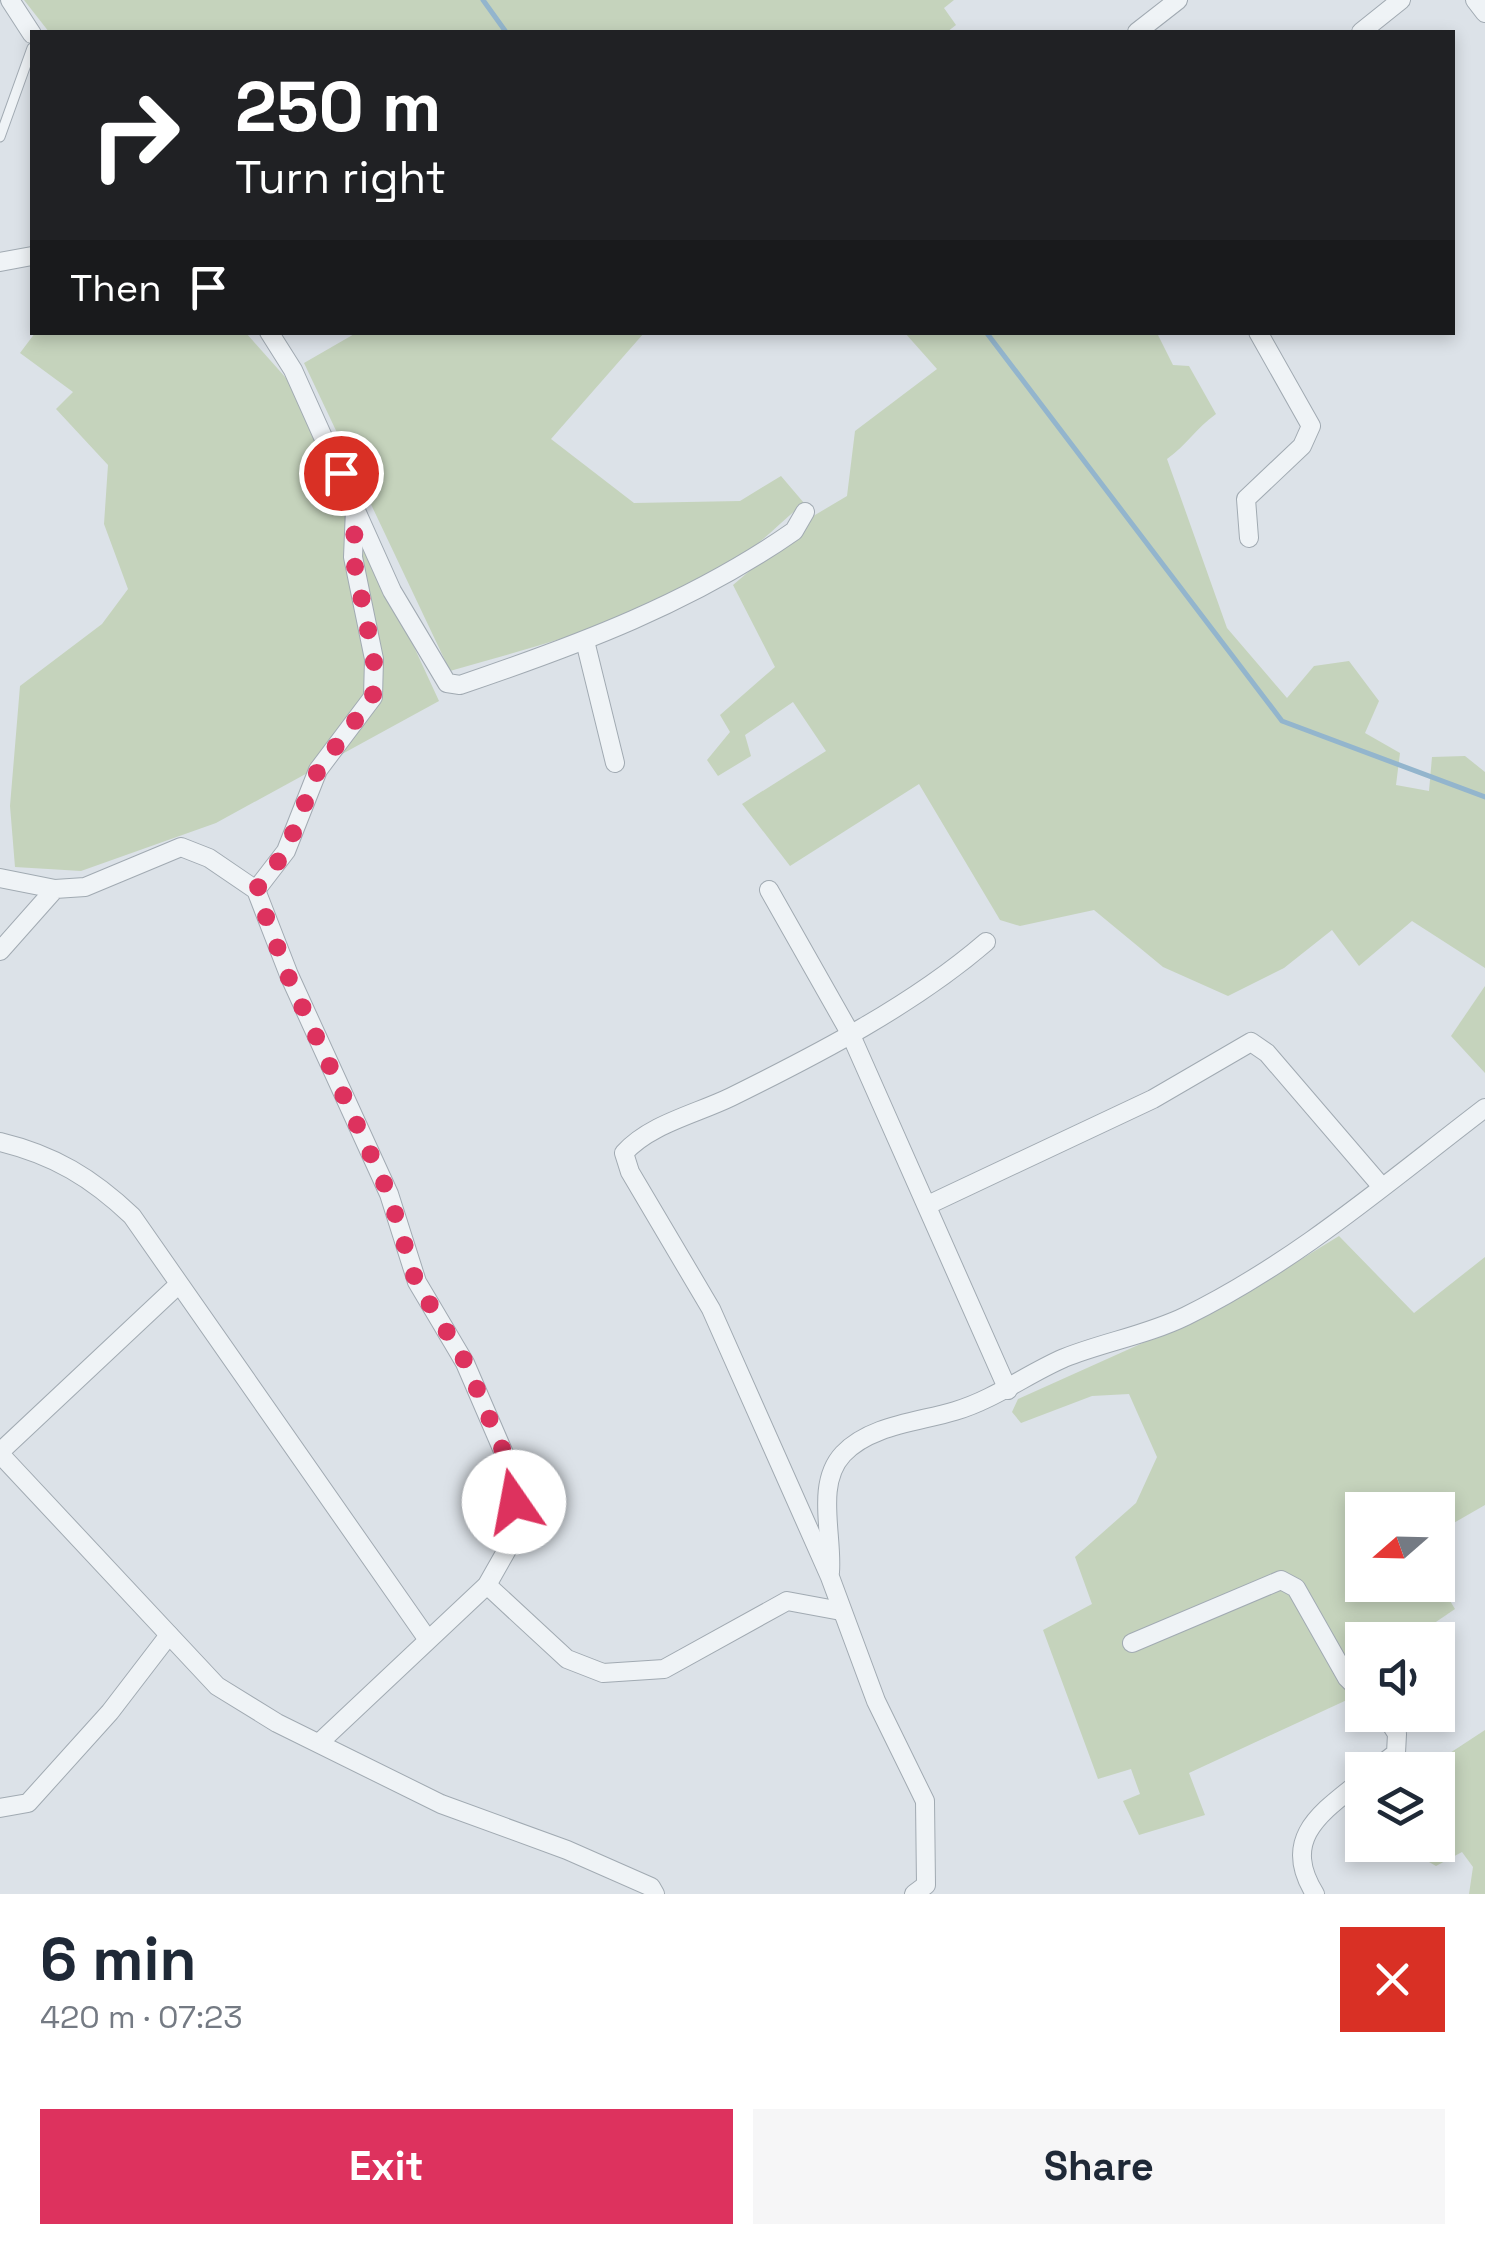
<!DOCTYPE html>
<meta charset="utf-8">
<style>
body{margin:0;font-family:"Space Grotesk",sans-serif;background:#f6f6f7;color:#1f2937;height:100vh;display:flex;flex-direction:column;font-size:38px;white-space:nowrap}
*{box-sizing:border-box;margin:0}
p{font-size:32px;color:#747a83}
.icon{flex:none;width:55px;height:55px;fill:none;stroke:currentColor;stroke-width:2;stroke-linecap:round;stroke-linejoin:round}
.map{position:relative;height:1894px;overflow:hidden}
.panel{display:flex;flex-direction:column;background:#fff;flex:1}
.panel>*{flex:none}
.hud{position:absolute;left:30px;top:30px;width:1425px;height:305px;border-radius:0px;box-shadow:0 5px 15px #0003;background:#202124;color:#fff;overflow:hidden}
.needle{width:65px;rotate:250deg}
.tools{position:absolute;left:1345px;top:1492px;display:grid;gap:20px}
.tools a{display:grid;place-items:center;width:110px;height:110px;border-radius:0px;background:#fff;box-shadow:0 5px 15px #0003;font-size:50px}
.pin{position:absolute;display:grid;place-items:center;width:85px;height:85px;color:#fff;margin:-42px;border:5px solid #fff;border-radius:50%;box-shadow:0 2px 10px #0007}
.me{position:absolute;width:110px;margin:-55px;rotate:348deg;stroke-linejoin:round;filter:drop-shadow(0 0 8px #0008)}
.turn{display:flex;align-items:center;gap:35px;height:210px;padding:0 40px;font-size:45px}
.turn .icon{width:130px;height:130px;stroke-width:2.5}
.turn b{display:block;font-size:70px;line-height:85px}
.then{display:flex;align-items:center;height:95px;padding:0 40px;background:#0003;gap:20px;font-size:38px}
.round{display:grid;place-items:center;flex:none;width:105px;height:105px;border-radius:0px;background:#f6f6f7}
.overview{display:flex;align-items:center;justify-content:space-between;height:170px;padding:0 40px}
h1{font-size:60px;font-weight:700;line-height:75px}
.button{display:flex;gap:20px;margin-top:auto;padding:20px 40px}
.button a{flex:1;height:115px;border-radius:0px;background:#dd325e;color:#fff;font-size:40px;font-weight:700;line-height:115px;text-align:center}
.button a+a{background:#f6f6f7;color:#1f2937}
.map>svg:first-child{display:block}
.green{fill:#c5d3bc}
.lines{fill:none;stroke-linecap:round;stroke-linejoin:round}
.stream{stroke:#93b5cd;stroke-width:5}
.service-casing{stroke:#a1aab2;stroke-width:11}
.minor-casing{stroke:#a1aab2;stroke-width:20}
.service{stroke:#eff3f6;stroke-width:9}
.minor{stroke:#eff3f6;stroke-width:18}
.route{stroke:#dd325e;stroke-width:18;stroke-dasharray:0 32.4}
</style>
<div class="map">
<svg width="1485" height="1894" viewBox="0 0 1485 1894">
<rect width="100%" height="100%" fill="#dce2e8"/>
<g class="green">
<polygon points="24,0 954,0 944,8 956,25 947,32 49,32"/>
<polygon points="35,333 246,333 294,387 439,701 216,823 81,871 15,867 10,806 20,686 102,624 128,589 104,524 108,465 56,409 73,392 20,353"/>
<path d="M356,333H644L551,439L634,503L740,501L781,476L804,503C781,522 758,546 732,563C648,617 546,644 450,671L304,363Z"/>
<path d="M905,333H1157L1173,365L1189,366L1216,414C1196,428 1187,445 1167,459L1227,628L1287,698L1314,666L1349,661L1379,701L1365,733L1400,753L1396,785L1429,791L1432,757L1465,756L1485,772V968L1412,921L1359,966L1332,930L1284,968L1228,996L1163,967L1094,910L1020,926L1000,920L919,784L790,866L742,804L826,751L793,702L745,735L751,756L718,776L707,760L730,732L720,715L775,667L733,585L815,515L847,496L855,431L937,369Z"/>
<polygon points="1485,986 1485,1073 1451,1036"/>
<polygon points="1339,1236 1414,1313 1485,1257 1485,1505 1438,1532 1438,1510 1362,1510 1362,1585 1438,1585 1438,1581 1455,1609 1430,1626 1449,1653 1438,1658 1438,1640 1362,1640 1362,1693 1189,1773 1205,1815 1139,1835 1123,1801 1140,1794 1131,1769 1098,1779 1043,1630 1092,1604 1075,1557 1136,1503 1157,1457 1129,1394 1092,1396 1021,1423 1012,1412 1018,1399 1225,1306"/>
<polygon points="1485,1730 1485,1894 1469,1894 1473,1867 1462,1852 1436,1866 1399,1845 1438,1845 1438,1770 1424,1770"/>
</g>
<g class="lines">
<g class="stream">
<polyline points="483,0 506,32"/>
<polyline points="986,332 1282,721 1485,797"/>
</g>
<g class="service-casing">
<polyline id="service" points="0,137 32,48"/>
</g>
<g class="minor-casing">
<g id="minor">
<polyline points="10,0 32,34"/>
<polyline points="1475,0 1485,13"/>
<polyline points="1137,32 1178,0"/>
<polyline points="1361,32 1401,0"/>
<polyline points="0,262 32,256"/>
<path d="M269,332L293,370L392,591L447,683L460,685C578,645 691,603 794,531L805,512"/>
<polyline points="1249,538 1246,499 1302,446 1311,426 1258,332"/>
<polyline points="585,641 615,763"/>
<polyline points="0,878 55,889"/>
<polyline points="256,890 286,851 318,770 373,697 374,659 353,557 355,509"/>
<polyline points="769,890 850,1033 1008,1390"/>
<polyline points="0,951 55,889 85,887 181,847 209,858 256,890 289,975 389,1194 417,1282 465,1363 512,1472 517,1532 487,1585 319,1743"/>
<path d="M0,1142C54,1155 92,1178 132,1216L426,1637"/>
<polyline points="930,1204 1153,1099 1251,1042 1267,1053 1382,1187"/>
<polyline points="0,1452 178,1285"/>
<polyline points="0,1454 217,1686 277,1723 441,1804 567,1850 651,1887 655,1894"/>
<path d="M830,1572C833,1535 815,1484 843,1454C870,1425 919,1422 955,1411C995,1399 1027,1374 1064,1358C1104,1342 1147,1335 1186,1316C1296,1262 1388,1182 1485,1108"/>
<polyline points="487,1585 567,1659 603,1673 664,1669 787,1601 841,1611"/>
<polyline points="1132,1643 1281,1580 1296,1588 1347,1678 1362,1693"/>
<polyline points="1374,1770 1396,1753 1397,1734 1385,1715"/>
<polyline points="0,1808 28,1803 110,1712 169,1635"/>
<path d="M914,1894L926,1885L925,1801L876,1701L830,1577L711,1309L630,1172L624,1153C650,1124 696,1114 731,1097C818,1054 913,1005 986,942"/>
<path d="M1315,1894C1280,1838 1322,1812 1362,1780"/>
</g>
</g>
<use href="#service" class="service"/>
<use href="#minor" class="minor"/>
</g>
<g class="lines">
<polyline class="route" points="341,473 356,507 353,557 374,659 373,697 318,770 286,851 256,890 288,976 389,1194 416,1282 466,1363 512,1472 514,1502"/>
</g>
</svg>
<div class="tools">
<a><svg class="needle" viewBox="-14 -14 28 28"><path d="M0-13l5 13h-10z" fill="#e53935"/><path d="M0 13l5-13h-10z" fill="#747a83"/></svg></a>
<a><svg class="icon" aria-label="sound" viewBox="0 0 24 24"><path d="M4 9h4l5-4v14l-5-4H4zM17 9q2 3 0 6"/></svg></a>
<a><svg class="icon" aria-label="layers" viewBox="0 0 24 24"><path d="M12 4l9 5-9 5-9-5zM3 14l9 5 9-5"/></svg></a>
</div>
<div class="pin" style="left:341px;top:473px;background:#d93025"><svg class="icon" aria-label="arrive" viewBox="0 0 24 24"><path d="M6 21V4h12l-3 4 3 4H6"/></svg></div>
<svg class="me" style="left:514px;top:1502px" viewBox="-20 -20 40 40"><circle r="19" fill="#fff"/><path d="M0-13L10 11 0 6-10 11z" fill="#dd325e"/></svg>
<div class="hud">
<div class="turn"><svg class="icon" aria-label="right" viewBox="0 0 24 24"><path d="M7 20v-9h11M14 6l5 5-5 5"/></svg><div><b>250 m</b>Turn right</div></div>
<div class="then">Then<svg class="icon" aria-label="arrive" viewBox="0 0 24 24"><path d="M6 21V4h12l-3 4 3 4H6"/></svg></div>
</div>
</div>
<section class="panel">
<div class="overview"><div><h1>6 min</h1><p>420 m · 07:23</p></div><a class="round" style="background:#d93025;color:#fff"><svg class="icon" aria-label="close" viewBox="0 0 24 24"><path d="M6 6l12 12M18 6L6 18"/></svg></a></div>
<div class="button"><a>Exit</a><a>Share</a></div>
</section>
